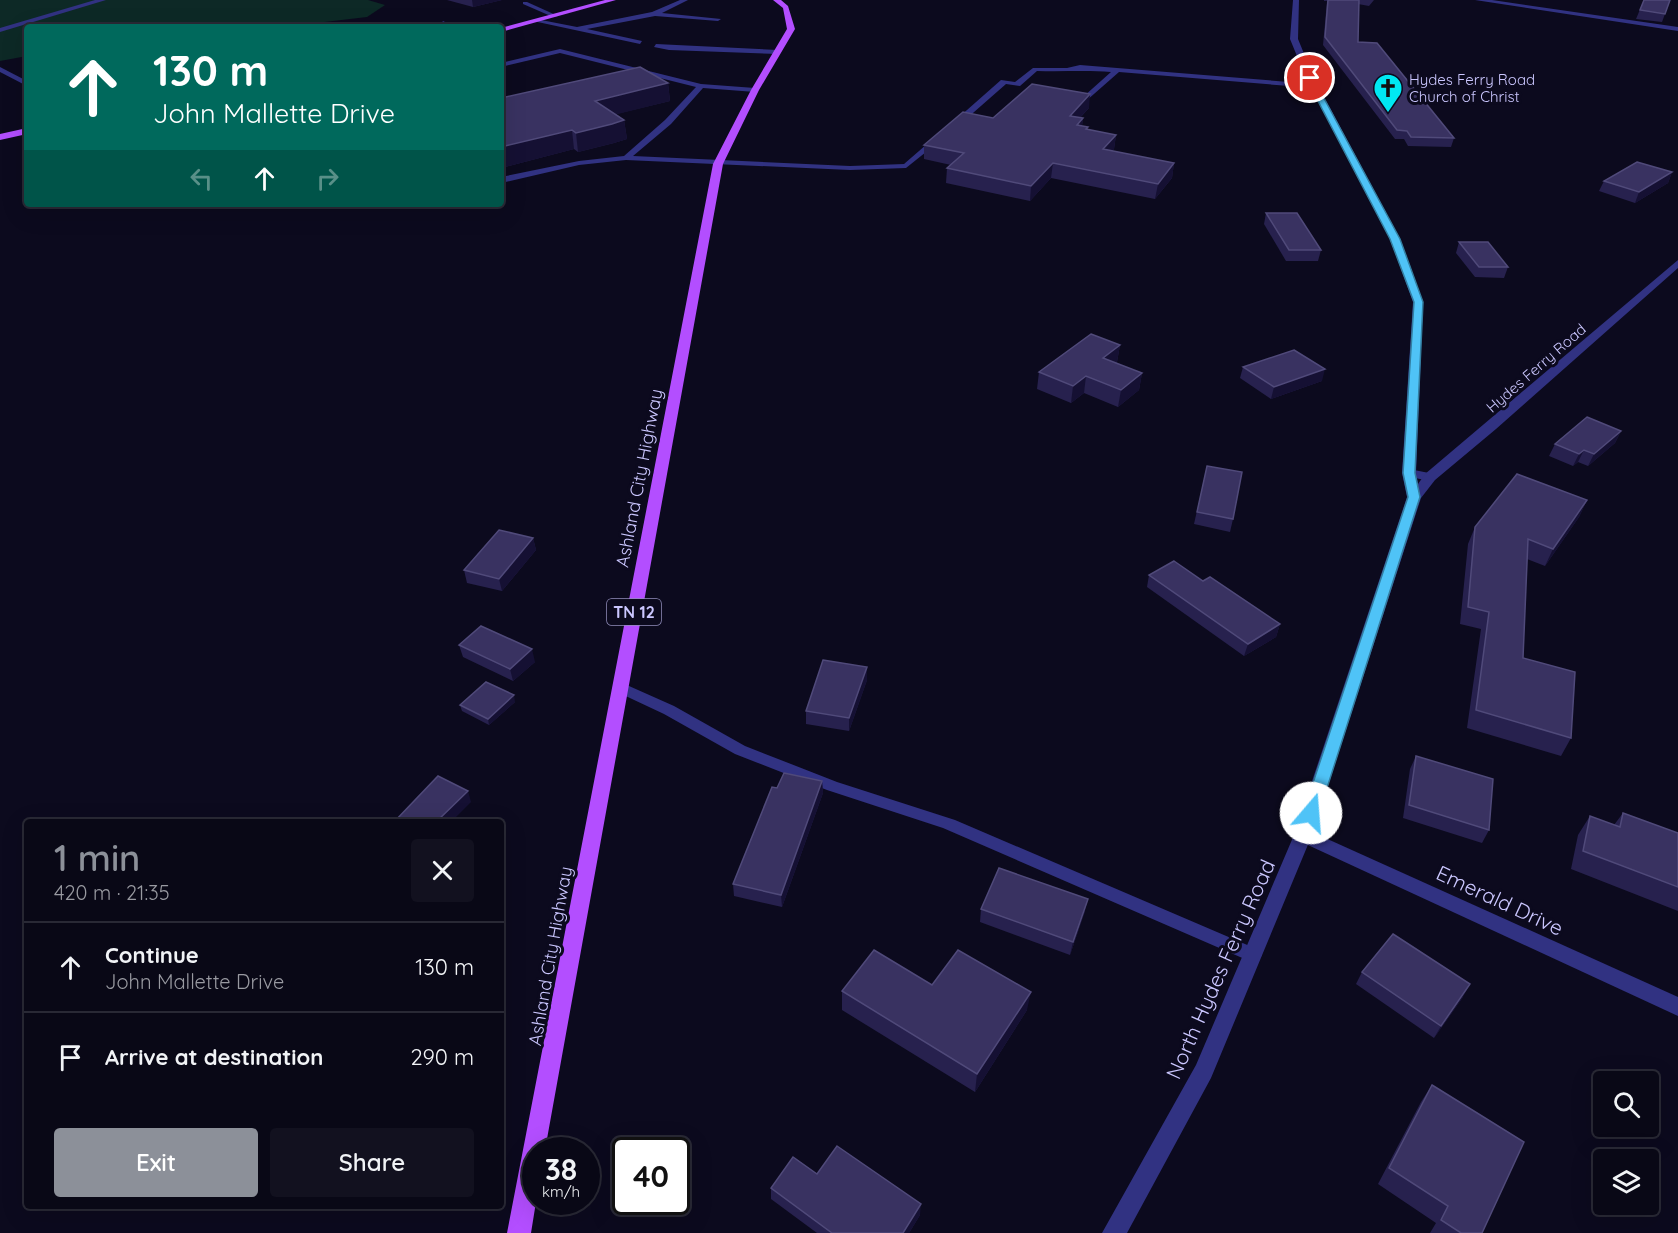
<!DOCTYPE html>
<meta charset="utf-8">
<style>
body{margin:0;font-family:Quicksand,sans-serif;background:#12111f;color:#f1f3f6;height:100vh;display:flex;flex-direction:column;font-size:22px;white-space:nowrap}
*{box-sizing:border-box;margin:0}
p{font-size:20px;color:#999aa1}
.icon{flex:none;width:33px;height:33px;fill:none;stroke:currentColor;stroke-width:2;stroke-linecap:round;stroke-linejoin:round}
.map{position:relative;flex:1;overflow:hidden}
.panel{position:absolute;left:24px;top:819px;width:480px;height:390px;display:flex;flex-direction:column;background:#090816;border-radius:6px;box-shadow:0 6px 24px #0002,0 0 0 2px #292935}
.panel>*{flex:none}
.banner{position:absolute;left:24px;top:24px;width:480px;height:183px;border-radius:6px;box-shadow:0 6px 24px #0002,0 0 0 2px #292935;background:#00695c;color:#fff;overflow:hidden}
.controls{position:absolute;left:1593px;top:1071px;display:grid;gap:12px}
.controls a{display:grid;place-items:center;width:66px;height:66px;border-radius:6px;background:#090816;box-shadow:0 6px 24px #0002,0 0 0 2px #292935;font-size:30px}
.speed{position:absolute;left:522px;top:1137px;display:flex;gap:12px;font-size:30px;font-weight:700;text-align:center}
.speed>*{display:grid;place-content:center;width:78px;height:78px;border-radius:50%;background:#090816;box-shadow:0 6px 24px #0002,0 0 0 2px #292935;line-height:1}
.speed small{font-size:15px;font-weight:400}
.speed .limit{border:3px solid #111;border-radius:9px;background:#fff;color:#111}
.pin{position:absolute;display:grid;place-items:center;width:51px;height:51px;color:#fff;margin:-26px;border:3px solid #fff;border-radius:50%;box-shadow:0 2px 6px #0007}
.me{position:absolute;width:66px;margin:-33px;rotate:18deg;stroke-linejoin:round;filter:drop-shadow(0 0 4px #0008)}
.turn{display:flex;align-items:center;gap:21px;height:126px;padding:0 30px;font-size:27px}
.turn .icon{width:78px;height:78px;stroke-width:2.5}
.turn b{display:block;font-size:42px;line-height:51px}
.lanes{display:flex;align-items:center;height:57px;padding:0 30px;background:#0003;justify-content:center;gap:30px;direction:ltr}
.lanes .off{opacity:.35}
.round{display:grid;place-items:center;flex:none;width:63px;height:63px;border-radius:6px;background:#12111f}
.overview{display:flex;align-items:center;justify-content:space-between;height:102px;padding:0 30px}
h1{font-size:36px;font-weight:600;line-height:45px;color:#8c9099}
.action{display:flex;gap:12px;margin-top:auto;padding:12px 30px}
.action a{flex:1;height:69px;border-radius:6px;background:#8c9099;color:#fff;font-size:24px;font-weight:600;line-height:69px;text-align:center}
.action a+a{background:#12111f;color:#f1f3f6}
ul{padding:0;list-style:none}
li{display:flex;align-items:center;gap:18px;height:90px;padding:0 30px;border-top:2px solid #292935}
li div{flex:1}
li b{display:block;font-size:22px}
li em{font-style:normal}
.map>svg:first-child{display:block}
.green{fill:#0d2926}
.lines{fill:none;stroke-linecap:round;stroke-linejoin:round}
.service{fill:#313282;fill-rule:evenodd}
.minor{fill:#313282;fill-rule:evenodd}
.tertiary{fill:#313282;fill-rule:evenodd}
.primary{fill:#b34eff;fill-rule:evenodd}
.wall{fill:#27214e}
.shaded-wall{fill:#151033}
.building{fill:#393261;stroke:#504a7a;stroke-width:1.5}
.route{fill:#4fc3f7;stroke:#337fa1;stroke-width:1.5}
.labels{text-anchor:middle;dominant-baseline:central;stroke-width:6;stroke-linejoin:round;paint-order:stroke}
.far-poi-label{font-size:15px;fill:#cbc7ff;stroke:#0c0a1e;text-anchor:start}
.far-street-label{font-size:15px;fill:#cbc7ff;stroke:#0c0a1e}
.shield{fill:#0c0a1e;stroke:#928ebc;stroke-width:1.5}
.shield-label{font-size:16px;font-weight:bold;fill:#cbc7ff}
.street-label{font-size:18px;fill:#cbc7ff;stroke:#0c0a1e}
.near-street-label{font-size:21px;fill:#cbc7ff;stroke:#0c0a1e}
</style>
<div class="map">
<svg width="1678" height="1233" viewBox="0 0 1678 1233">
<rect width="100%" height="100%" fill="#0c0a1e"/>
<polygon class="green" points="0,0 368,0 385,5 367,17 282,27 27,27 27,56 0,61"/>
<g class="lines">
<g class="service">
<polygon points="680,0 688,0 662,13 721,19 718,21 655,16 587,29 642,41 640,44 533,21 536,19 577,27 652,12"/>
<polygon points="523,2 527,2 558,16 553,17 523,4"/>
<polygon points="443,21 453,26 454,27 441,24"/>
<polygon points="395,25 398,26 399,27 392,27"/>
<polygon points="656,44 778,50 781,52 778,54 669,50 654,47"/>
<polygon points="560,49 701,84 755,88 759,90 755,92 703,88 671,124 633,156 850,166 904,164 934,138 941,140 906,168 850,170 626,160 579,165 501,183 501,177 579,161 624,156 665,120 696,87 560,53 501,67 501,63"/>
<path d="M1080,65L1314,84L1318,86L1314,88L1119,72L1086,101L1082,99L1083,97L1111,72C1086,70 1062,72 1037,71L1020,86L1006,84L957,127L950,125L1001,80L1015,82L1033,68H1067Z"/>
<polygon points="1409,469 1434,474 1436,477 1430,481 1405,476 1403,473 1405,470"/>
<polygon points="620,682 674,706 745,746 837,782 955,820 1259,950 1262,955 1259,960 1253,963 1247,960 943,828 827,790 735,754 664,714 615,691 613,687 615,683"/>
</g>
<g class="minor">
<polygon points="95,0 106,0 0,32 0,28"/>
<polygon points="1475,0 1492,0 1678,27 1678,31"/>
<polygon points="0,67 27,81 27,86 0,72"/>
<polygon points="1303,828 1678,997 1678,1016 1297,840 1294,835 1297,830"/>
</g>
<polygon class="tertiary" points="1293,0 1299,0 1298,39 1314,78 1400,239 1423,302 1416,473 1418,484 1425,474 1678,260 1678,268 1496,429 1435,480 1421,498 1312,835 1211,1078 1127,1233 1102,1233 1196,1065 1294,835 1407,497 1402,473 1413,302 1390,239 1306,78 1290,39"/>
<g class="primary">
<polygon points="605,0 616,0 501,32 501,28"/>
<polygon points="773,0 781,0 788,6 795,29 759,90 723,164 545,1150 536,1150 536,1202 531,1233 507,1233 713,164 751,90 787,29 783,8"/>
<polygon points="27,128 27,134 0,140 0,134"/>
</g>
</g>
<g class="wall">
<polygon points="447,0 502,0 473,7"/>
<polygon points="1324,0 1374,0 1369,6 1358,4 1358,42 1454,138 1451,147 1408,146 1404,139 1395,139 1323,45 1327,1 1324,1"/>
<polygon points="1644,0 1665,14 1662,22 1636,19"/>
<polygon points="668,83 670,101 616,114 624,120 627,139 614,143 578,152 574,149 501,168 501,98"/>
<polygon points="1089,108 1080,118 1083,118 1082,126 1088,127 1088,130 1116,135 1114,149 1112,151 1174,163 1172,178 1155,199 1051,178 1030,201 946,183 947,168 951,165 924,159 924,145 993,118"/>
<polygon points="1672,172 1668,183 1635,203 1599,191 1604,181"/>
<polygon points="1266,213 1321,250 1318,261 1286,261 1264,224"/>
<polygon points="1459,242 1508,267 1504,278 1475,277 1456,253"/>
<polygon points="1120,345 1117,362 1116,363 1142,373 1139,390 1118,407 1084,393 1071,403 1037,389 1039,372"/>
<polygon points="1243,367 1322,381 1271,399 1240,378"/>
<polygon points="1621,431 1615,443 1588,466 1578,462 1573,466 1549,456 1555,444"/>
<polygon points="1207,466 1233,519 1230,532 1194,524"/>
<polygon points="1587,500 1579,517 1545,566 1527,559 1523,658 1571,738 1561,756 1467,728 1481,629 1460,624 1468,544 1475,527"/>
<polygon points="533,538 536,550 502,591 467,583 464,570"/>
<polygon points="1149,575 1203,581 1280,624 1276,637 1244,656 1147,587"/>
<polygon points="459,645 535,662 513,681 463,657"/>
<polygon points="867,680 849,731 806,724 806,711"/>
<polygon points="515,702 489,725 462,711 460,705"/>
<polygon points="1416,756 1489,830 1482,843 1403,818 1410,769"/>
<polygon points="822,781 823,793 782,907 734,896 733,884 777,788"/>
<polygon points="1623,813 1678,833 1678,911 1571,869 1578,835 1590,816 1614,825"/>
<polygon points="981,909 1085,911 1070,955 980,922"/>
<polygon points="1362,972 1463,997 1434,1038 1356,984"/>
<polygon points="932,985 1027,1010 975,1092 842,1010 842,991"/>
<polygon points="1432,1085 1482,1233 1430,1233 1436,1223 1378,1184 1421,1102"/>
<polygon points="817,1174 920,1215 909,1233 817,1233 771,1199 771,1188"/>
</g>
<g class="shaded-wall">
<polygon points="472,0 502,0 473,7"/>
<polygon points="668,83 670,101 598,119 595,101"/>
<polygon points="1090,94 1089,108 1068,130 1070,116"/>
<polygon points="1083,118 1081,133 1077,125"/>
<polygon points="624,120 627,139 614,143 578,152 576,133"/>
<polygon points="572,130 574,149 501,168 501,147"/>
<polygon points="1116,135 1114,149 1101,164 1103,149"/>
<polygon points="1053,163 1051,178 1030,201 1031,186"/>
<polygon points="1174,163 1172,178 1155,199 1158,184"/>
<polygon points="1672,172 1668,183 1635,203 1639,192"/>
<polygon points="1120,345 1117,362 1100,375 1103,358"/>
<polygon points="1325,369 1322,381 1271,399 1274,387"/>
<polygon points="1142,373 1139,390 1118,407 1121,390"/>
<polygon points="1086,376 1084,393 1071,403 1073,386"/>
<polygon points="1621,431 1615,443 1588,466 1594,454"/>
<polygon points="1584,450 1578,462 1573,466 1579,454"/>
<polygon points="1587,500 1579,517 1545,566 1553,549"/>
<polygon points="533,538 536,550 502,591 499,579"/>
<polygon points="1280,624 1276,637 1244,656 1248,644"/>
<polygon points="532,649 535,662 513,681 510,669"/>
<polygon points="867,667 867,680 849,731 849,718"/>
<polygon points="514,695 515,702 489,725 488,719"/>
<polygon points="822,781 823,793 782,907 781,895"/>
<polygon points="468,791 471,802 451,822 436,822"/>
<polygon points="1088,899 1085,911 1070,955 1073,942"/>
<polygon points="1470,984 1463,997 1434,1038 1441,1026"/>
<polygon points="1031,992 1027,1010 975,1092 977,1074"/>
<polygon points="921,1204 920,1215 909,1233 903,1233"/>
</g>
<g class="building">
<polygon points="1328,0 1359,0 1358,42 1377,43 1454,138 1411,137 1407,131 1397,130 1325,37"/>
<polygon points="1644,0 1670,0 1665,14 1640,10"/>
<polygon points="640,67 668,83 595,101 624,120 612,124 576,133 572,130 501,147 501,98"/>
<polygon points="1032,84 1090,94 1070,116 1083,118 1077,125 1088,127 1086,129 1116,135 1103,149 1174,163 1158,184 1053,163 1031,186 947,168 964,153 924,145 963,112 993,118"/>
<polygon points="1637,162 1672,172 1639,192 1604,181"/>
<polygon points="1266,213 1297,213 1321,250 1289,250"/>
<polygon points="1459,242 1488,242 1508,267 1479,267"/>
<polygon points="1091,334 1120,345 1103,358 1142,373 1121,390 1086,376 1073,386 1039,372"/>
<polygon points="1294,350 1325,369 1274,387 1243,367"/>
<polygon points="1587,417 1621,431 1594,454 1584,450 1579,454 1555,444"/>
<polygon points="1207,466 1242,472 1233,519 1197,512"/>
<polygon points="1517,474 1587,500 1553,549 1528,539 1523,658 1575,672 1571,738 1476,710 1489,612 1468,607 1475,527"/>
<polygon points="499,530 533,538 499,579 464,570"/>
<polygon points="1174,561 1203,581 1210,577 1280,624 1248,644 1149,575"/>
<polygon points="481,626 532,649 510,669 459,645"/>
<polygon points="823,660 867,667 849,718 806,711"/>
<polygon points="486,682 514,695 488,719 460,705"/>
<polygon points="1416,756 1493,779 1489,830 1409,805"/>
<polygon points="784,773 822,781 781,895 733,884 772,787 777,788"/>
<polygon points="438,776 468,791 436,822 394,822"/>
<polygon points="1623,813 1678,833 1678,887 1583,851 1590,816 1620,827"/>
<polygon points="999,868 1088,899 1073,942 981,909"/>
<polygon points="1393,934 1470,984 1441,1026 1362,972"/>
<polygon points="874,950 932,985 958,950 1031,992 977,1074 842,991"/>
<polygon points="1432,1085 1524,1142 1482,1233 1461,1233 1441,1220 1448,1206 1389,1168"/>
<polygon points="837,1146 921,1204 903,1233 832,1233 771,1188 793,1157 817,1174"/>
</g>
<polygon class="route" points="1310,76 1313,78 1400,239 1423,302 1415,473 1420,497 1319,813 1316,817 1311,819 1305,817 1303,813 1408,497 1403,473 1414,302 1390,239 1306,78"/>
<defs>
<g id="church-pin" transform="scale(1.5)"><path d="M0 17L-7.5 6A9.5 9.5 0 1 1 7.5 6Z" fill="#00e8f2" stroke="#0c0a1e"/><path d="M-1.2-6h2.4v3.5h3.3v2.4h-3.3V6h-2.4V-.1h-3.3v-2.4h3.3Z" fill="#111"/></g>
</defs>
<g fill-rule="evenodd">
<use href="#church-pin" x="1388" y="88"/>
</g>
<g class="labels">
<g class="far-poi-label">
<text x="1409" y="79">Hydes Ferry Road<tspan x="1409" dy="17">Church of Christ</tspan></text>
</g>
<g class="far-street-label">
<text transform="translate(1536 368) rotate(-41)">Hydes Ferry Road</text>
</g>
<rect class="shield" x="607" y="599" width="54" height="26" rx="4.5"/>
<g class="shield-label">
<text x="634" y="612">TN 12</text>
</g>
<g class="street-label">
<text transform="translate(639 478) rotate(-79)">Ashland City Highway</text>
<text transform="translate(550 956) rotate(-80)">Ashland City Highway</text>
</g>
<g class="near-street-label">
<text transform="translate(1500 900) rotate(25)">Emerald Drive</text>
<text transform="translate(1220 969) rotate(-66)">North Hydes Ferry Road</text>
</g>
</g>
</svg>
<div class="controls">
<a><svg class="icon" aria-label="search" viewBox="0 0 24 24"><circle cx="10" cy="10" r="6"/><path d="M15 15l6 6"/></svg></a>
<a><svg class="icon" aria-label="layers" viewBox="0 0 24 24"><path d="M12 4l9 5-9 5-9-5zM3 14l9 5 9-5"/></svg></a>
</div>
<div class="speed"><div>38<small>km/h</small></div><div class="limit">40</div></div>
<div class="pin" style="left:1310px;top:78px;background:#d93025"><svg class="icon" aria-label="arrive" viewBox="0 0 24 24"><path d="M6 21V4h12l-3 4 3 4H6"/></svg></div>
<svg class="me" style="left:1311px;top:813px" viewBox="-20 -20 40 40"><circle r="19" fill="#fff"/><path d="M0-13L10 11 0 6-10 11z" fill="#4fc3f7"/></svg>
<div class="banner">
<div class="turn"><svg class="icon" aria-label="ahead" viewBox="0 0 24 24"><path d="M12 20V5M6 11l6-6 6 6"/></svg><div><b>130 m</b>John Mallette Drive</div></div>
<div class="lanes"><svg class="icon off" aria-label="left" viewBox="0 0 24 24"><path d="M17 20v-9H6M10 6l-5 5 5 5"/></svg><svg class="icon" aria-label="ahead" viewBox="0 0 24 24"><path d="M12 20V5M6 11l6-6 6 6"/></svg><svg class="icon off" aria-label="right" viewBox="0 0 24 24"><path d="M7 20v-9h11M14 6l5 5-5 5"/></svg></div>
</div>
<section class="panel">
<div class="overview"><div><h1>1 min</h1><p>420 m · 21:35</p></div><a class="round"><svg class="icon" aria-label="close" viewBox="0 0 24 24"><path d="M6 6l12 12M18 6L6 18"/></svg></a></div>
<ul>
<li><svg class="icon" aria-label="ahead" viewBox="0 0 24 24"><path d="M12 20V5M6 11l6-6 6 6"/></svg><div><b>Continue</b><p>John Mallette Drive</p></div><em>130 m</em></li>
<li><svg class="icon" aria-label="arrive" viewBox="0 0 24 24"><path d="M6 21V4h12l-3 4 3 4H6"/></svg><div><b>Arrive at destination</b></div><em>290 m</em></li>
</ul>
<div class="action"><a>Exit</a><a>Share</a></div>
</section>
</div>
